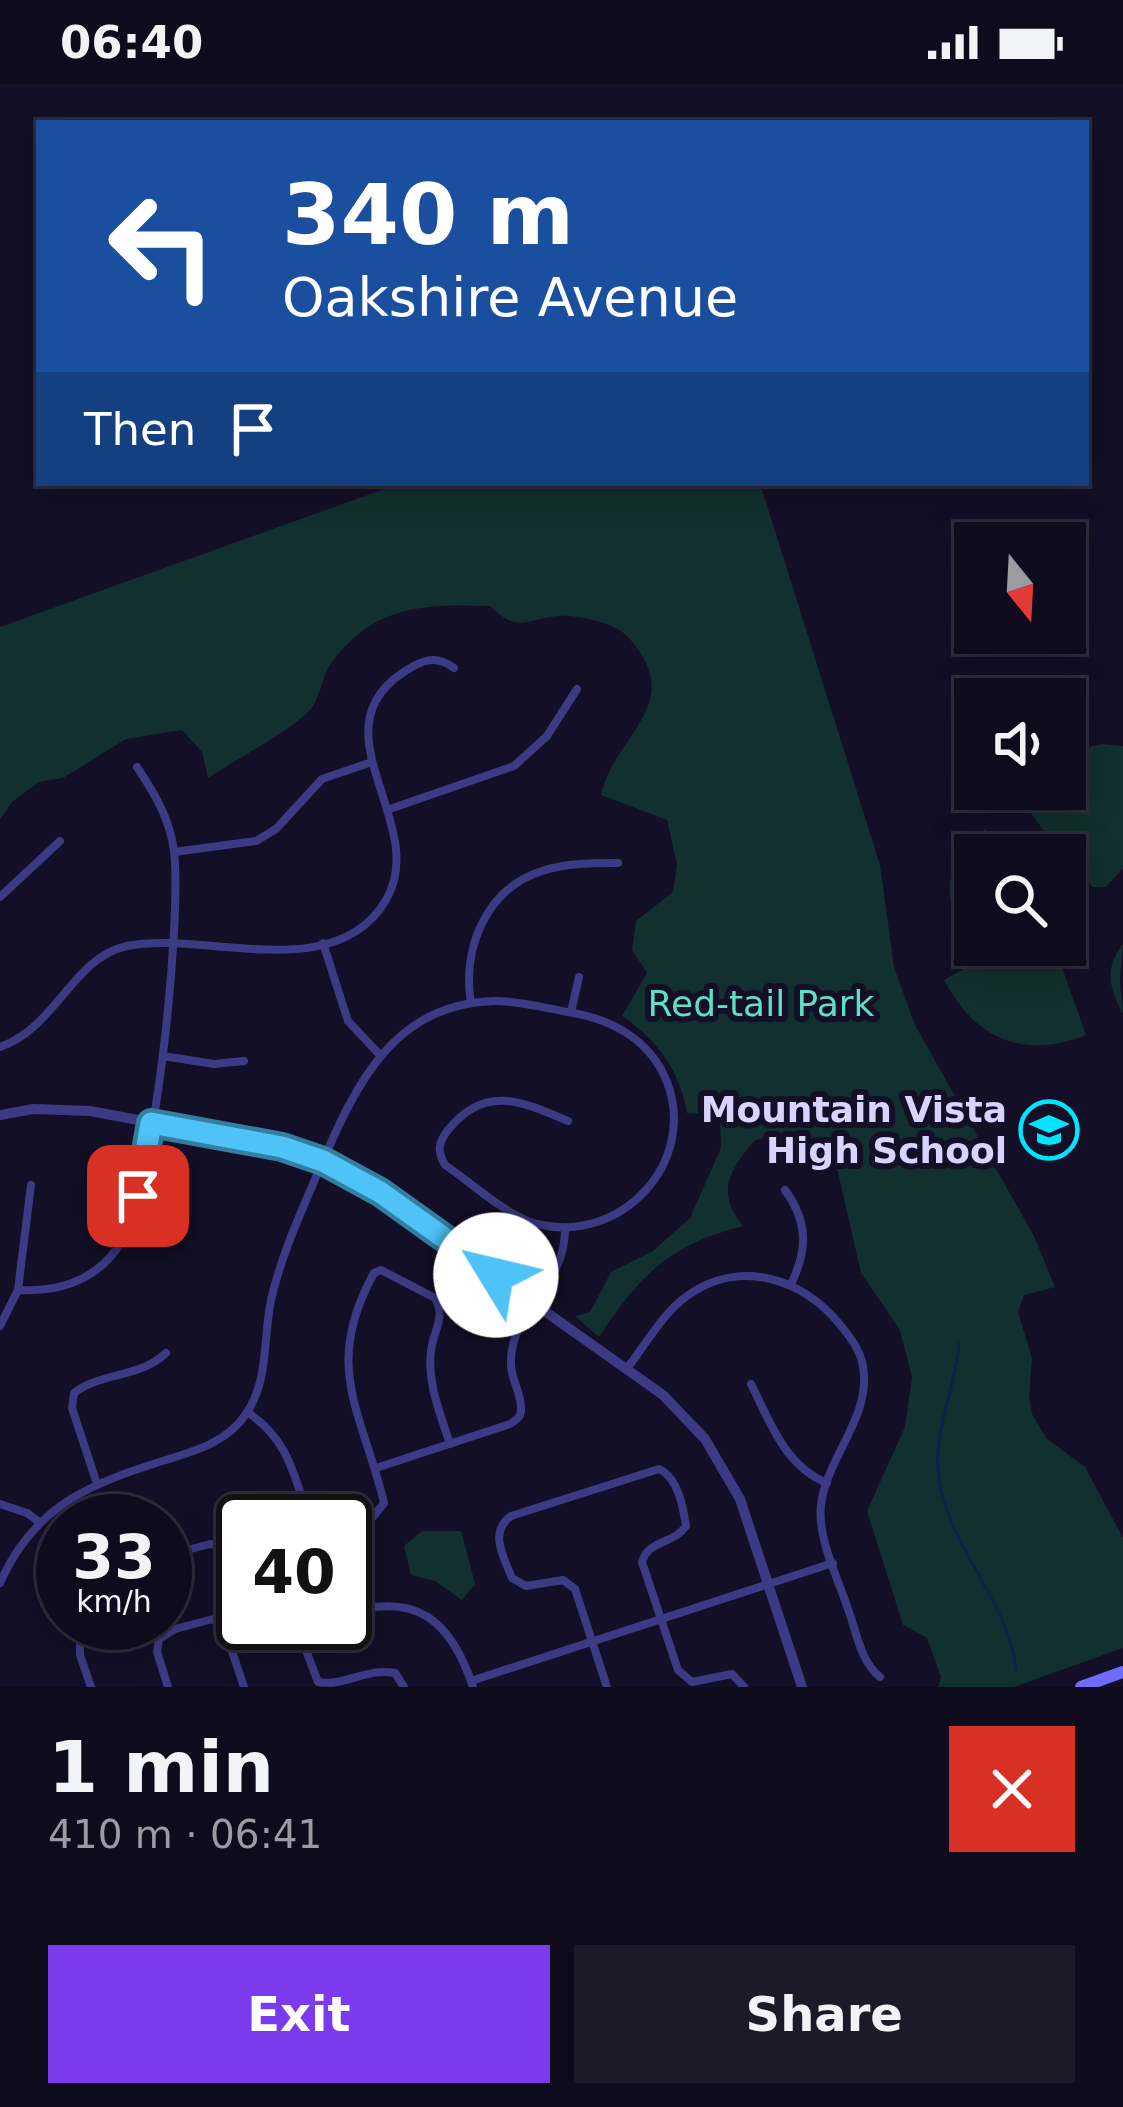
<!DOCTYPE html>
<meta charset="utf-8">
<style>
body{margin:0;font-family:"DejaVu Sans",sans-serif;background:#1c1929;color:#f1f3f6;height:100vh;display:flex;flex-direction:column;font-size:45px;white-space:nowrap}
*{box-sizing:border-box;margin:0}
p{font-size:39px;color:#9b9ba3}
.icon{flex:none;width:66px;height:66px;fill:none;stroke:currentColor;stroke-width:2;stroke-linecap:round;stroke-linejoin:round}
.map{position:relative;height:1603px;overflow:hidden}
.sheet{display:flex;flex-direction:column;background:#0e0b1c;flex:1}
.sheet>*{flex:none}
.top-card{position:absolute;left:36px;top:36px;width:1053px;height:366px;border-radius:0px;box-shadow:0 6px 30px #0003,0 0 0 3px #2e2b3b;background:#1a4fa0;color:#fff;overflow:hidden}
.needle{width:78px;rotate:162deg}
.buttons{position:absolute;left:954px;top:438px;display:grid;gap:24px}
.buttons a{display:grid;place-items:center;width:132px;height:132px;border-radius:0px;background:#0e0b1c;box-shadow:0 6px 30px #0003,0 0 0 3px #2e2b3b;font-size:60px}
.speed{position:absolute;left:36px;top:1410px;display:flex;gap:24px;font-size:60px;font-weight:700;text-align:center}
.speed>*{display:grid;place-content:center;width:156px;height:156px;border-radius:50%;background:#0e0b1c;box-shadow:0 6px 30px #0003,0 0 0 3px #2e2b3b;line-height:1}
.speed small{font-size:30px;font-weight:400}
.speed .limit{border:6px solid #111;border-radius:18px;background:#fff;color:#111}
.pin{position:absolute;display:grid;place-items:center;width:102px;height:102px;color:#fff;margin:-51px;border-radius:24px;box-shadow:0 6px 18px #0006}
.me{position:absolute;width:132px;margin:-66px;rotate:306deg;stroke-linejoin:round;filter:drop-shadow(0 0 9px #0008)}
.turn{display:flex;align-items:center;gap:42px;height:252px;padding:0 48px;font-size:54px}
.turn .icon{width:156px;height:156px;stroke-width:2.5}
.turn b{display:block;font-size:84px;line-height:102px}
.then{display:flex;align-items:center;height:114px;padding:0 48px;background:#0003;gap:24px;font-size:45px}
.round{display:grid;place-items:center;flex:none;width:126px;height:126px;border-radius:0px;background:#1c1929}
.headline{display:flex;align-items:center;justify-content:space-between;height:204px;padding:0 48px}
h1{font-size:72px;font-weight:600;line-height:90px}
.button{display:flex;gap:24px;margin-top:auto;padding:24px 48px}
.button a{flex:1;height:138px;border-radius:0px;background:#7c3aed;color:#fff;font-size:48px;font-weight:600;line-height:138px;text-align:center}
.button a+a{background:#1c1929;color:#f1f3f6}
.status{display:flex;justify-content:space-between;align-items:center;height:84px;padding:0 60px;background:#0e0b1c;direction:ltr}
.status svg{height:33px;fill:currentColor}
.map>svg:first-child{display:block}
.green{fill:#12302f}
.lines{fill:none;stroke-linecap:round;stroke-linejoin:round}
.stream{stroke:#0c2248;stroke-width:3}
.minor{stroke:#3d3a85;stroke-width:8}
.tertiary{stroke:#3d3a85;stroke-width:10}
.secondary{stroke:#6f6bff;stroke-width:12}
.route-casing{stroke:#337fa1;stroke-width:30}
.route{stroke:#4fc3f7;stroke-width:21}
.labels{text-anchor:middle;dominant-baseline:central;stroke-width:12;stroke-linejoin:round;paint-order:stroke}
.park-label{font-size:36px;fill:#5fe0c0;stroke:#130f26}
.poi-label{font-size:36px;font-weight:bold;fill:#d9d4ff;stroke:#130f26;text-anchor:end}
</style>
<div class="status"><b>06:40</b><svg viewBox="0 0 49 12"><path d="M0 12V9h3v3zM5 12V6h3v6zM10 12V3h3v9zM15 12V0h3v12zM26 1h20v11H26zM47 4h2v5h-2z"/></svg></div>
<div class="map">
<svg width="1123" height="1603" viewBox="0 0 1123 1603">
<rect width="100%" height="100%" fill="#130f26"/>
<g class="green">
<path d="M401,399H760L880,781L894,883L915,941L1034,1152L1055,1203L1024,1211L1018,1228L1032,1274L1029,1312L1032,1330L1046,1354L1085,1383L1123,1454V1564L1014,1603H938L941,1593L927,1554L903,1541L867,1427L905,1343L912,1293L900,1246L861,1189L834,1071L801,1047L755,1056C730,1086 715,1107 743,1142C669,1161 640,1191 599,1253L575,1232L590,1228L611,1188L653,1167L690,1134L721,1064L720,1031L687,1029C680,986 657,956 622,932L647,889L632,866L636,837L673,808L677,780L667,736L601,711C614,650 689,620 628,553C616,539 577,530 558,532C525,535 519,550 490,522C426,520 375,520 332,578C322,592 320,616 309,627C290,647 233,677 208,694L202,668L182,646L126,655L63,694L39,698L12,718L0,735V543Z"/>
<polygon points="1102,660 1123,662 1123,784 1106,803 1093,803 1067,779 1017,710 1020,705 1065,705 1065,668"/>
<path d="M985,745L1005,771H975V843L962,850C940,810 947,770 985,745Z"/>
<path d="M1123,860L1120,896L1123,930C1109,904 1104,884 1123,860Z"/>
<path d="M1007,861H1054L1086,951C1023,976 975,955 944,896Z"/>
<polygon points="422,1447 461,1447 475,1500 462,1516 435,1497 411,1491 404,1462"/>
</g>
<g class="lines">
<path class="stream" d="M959,1259C956,1301 934,1345 938,1387C944,1460 1008,1513 1016,1586"/>
<g class="minor">
<polyline points="387,726 514,682 547,652 577,605"/>
<polyline points="174,768 256,757 276,745 322,695 372,678"/>
<polyline points="0,813 60,757"/>
<polyline points="323,859 348,937 380,971"/>
<path d="M471,919C462,866 485,805 542,787C566,779 593,779 618,779"/>
<polyline points="571,928 579,893"/>
<path d="M0,963C57,943 72,874 127,862C202,846 335,903 386,816C432,738 306,642 412,583C427,574 439,573 454,584"/>
<polyline points="163,972 214,980 244,977"/>
<path d="M785,1106C808,1137 808,1166 791,1200"/>
<polyline points="131,1138 176,1154"/>
<path d="M18,1206C57,1208 92,1198 116,1166C155,1114 182,836 174,767C170,735 155,710 137,683"/>
<polyline points="0,1242 18,1206 31,1101"/>
<path d="M628,1283C646,1260 663,1229 687,1212C739,1174 804,1194 841,1242C851,1254 860,1266 863,1282C872,1333 827,1372 821,1421C817,1455 839,1496 849,1528C857,1550 861,1578 880,1593"/>
<path d="M751,1300C770,1338 785,1382 827,1399"/>
<path d="M247,1328C289,1355 294,1393 310,1437"/>
<path d="M376,1384L510,1340C516,1336 521,1333 521,1326C522,1304 505,1293 513,1261C524,1214 566,1197 565,1143"/>
<path d="M97,1400L72,1324L74,1309C101,1288 140,1294 166,1269"/>
<polyline points="0,1420 27,1429 39,1438"/>
<path d="M345,1442L373,1433L384,1419C362,1327 322,1283 374,1189L381,1186L435,1214C445,1231 436,1243 432,1261C425,1294 440,1329 450,1360"/>
<polyline points="165,1472 210,1460 243,1465"/>
<path d="M0,1499C35,1420 92,1399 169,1375C198,1366 228,1357 246,1330C269,1296 263,1255 271,1216C282,1168 303,1124 322,1079C356,1000 395,918 496,917C520,917 544,924 568,928C611,935 650,955 667,998C698,1079 620,1161 537,1140C505,1131 472,1099 445,1081C437,1067 438,1059 448,1046C485,1000 521,1017 568,1037"/>
<path d="M345,1530C416,1507 451,1536 473,1603"/>
<polyline points="80,1539 80,1571 91,1603"/>
<path d="M318,1539L298,1545L318,1598C344,1603 368,1583 395,1589L404,1603"/>
<polyline points="471,1597 833,1479"/>
<polyline points="168,1603 157,1568 159,1555 175,1545 213,1535 226,1549 244,1603"/>
<path d="M607,1603L575,1505L563,1496L526,1502L512,1494C503,1472 489,1448 511,1432L659,1385C678,1394 683,1422 686,1442C674,1460 648,1456 642,1478L678,1586L692,1598L732,1590L744,1603"/>
</g>
<polyline class="tertiary" points="0,1031 33,1025 90,1027 282,1063 354,1092 663,1311 705,1355 740,1415 802,1603"/>
<polyline class="secondary" points="1081,1603 1123,1588"/>
</g>
<g class="lines">
<g class="route-casing">
<polyline id="route" points="138,1112 151,1039 282,1063 323,1077 380,1108 496,1191"/>
</g>
<use href="#route" class="route"/>
</g>
<defs>
<g id="school-ring" transform="scale(3)"><circle r="9.5" fill="#130f26" stroke="#00e5ff" stroke-width="1.5"/><path d="M0-5L7-2L0 1L-7-2ZM-4 1L0 2.5L4 1V4Q0 6-4 4Z" fill="#00e5ff"/></g>
</defs>
<g fill-rule="evenodd">
<use href="#school-ring" x="1049" y="1046"/>
</g>
<g class="labels">
<g class="park-label">
<text x="761" y="919">Red-tail Park</text>
</g>
<g class="poi-label">
<text x="1007" y="1025">Mountain Vista<tspan x="1007" dy="41">High School</tspan></text>
</g>
</g>
</svg>
<div class="buttons">
<a><svg class="needle" viewBox="-14 -14 28 28"><path d="M0-13l5 13h-10z" fill="#e53935"/><path d="M0 13l5-13h-10z" fill="#9b9ba3"/></svg></a>
<a><svg class="icon" aria-label="sound" viewBox="0 0 24 24"><path d="M4 9h4l5-4v14l-5-4H4zM17 9q2 3 0 6"/></svg></a>
<a><svg class="icon" aria-label="search" viewBox="0 0 24 24"><circle cx="10" cy="10" r="6"/><path d="M15 15l6 6"/></svg></a>
</div>
<div class="speed"><div>33<small>km/h</small></div><div class="limit">40</div></div>
<div class="pin" style="left:138px;top:1112px;background:#d93025"><svg class="icon" aria-label="arrive" viewBox="0 0 24 24"><path d="M6 21V4h12l-3 4 3 4H6"/></svg></div>
<svg class="me" style="left:496px;top:1191px" viewBox="-20 -20 40 40"><circle r="19" fill="#fff"/><path d="M0-13L10 11 0 6-10 11z" fill="#4fc3f7"/></svg>
<div class="top-card">
<div class="turn"><svg class="icon" aria-label="left" viewBox="0 0 24 24"><path d="M17 20v-9H6M10 6l-5 5 5 5"/></svg><div><b>340 m</b>Oakshire Avenue</div></div>
<div class="then">Then<svg class="icon" aria-label="arrive" viewBox="0 0 24 24"><path d="M6 21V4h12l-3 4 3 4H6"/></svg></div>
</div>
</div>
<section class="sheet">
<div class="headline"><div><h1>1 min</h1><p>410 m · 06:41</p></div><a class="round" style="background:#d93025;color:#fff"><svg class="icon" aria-label="close" viewBox="0 0 24 24"><path d="M6 6l12 12M18 6L6 18"/></svg></a></div>
<div class="button"><a>Exit</a><a>Share</a></div>
</section>
